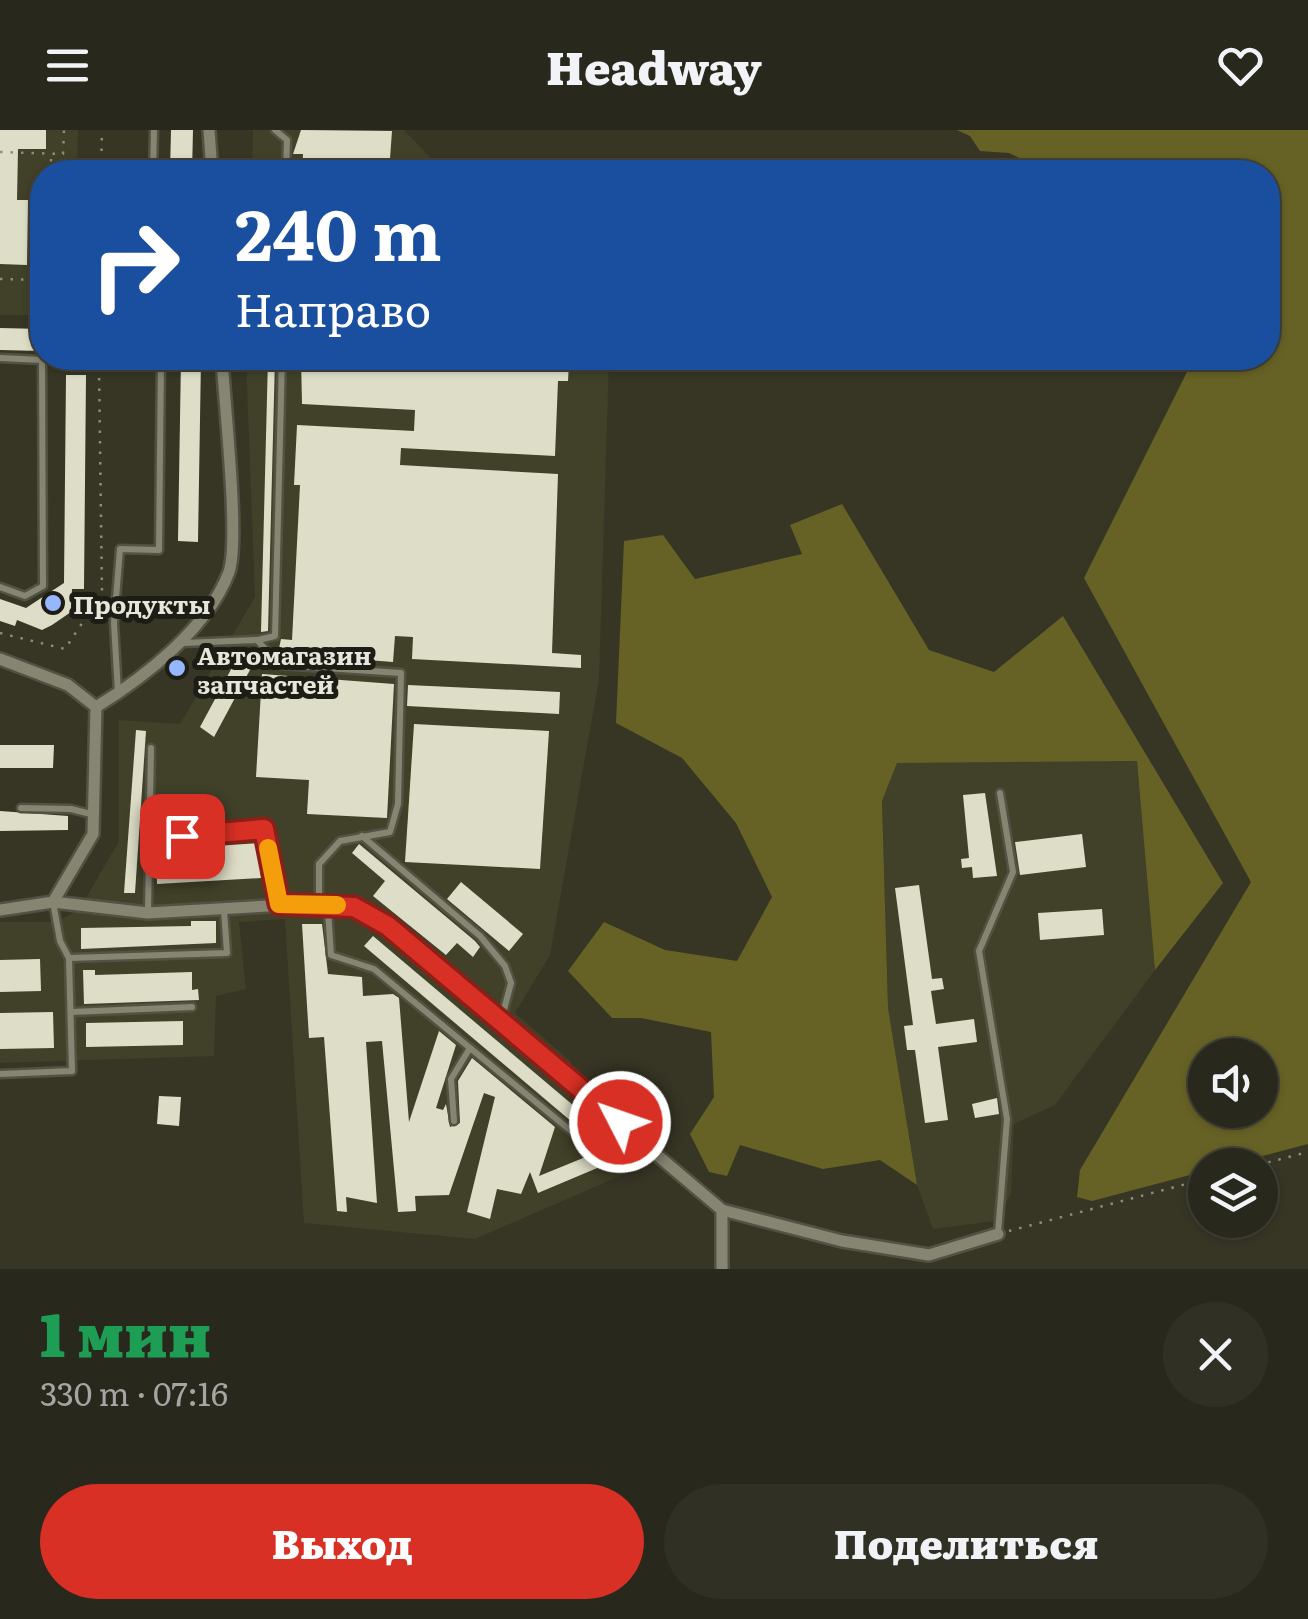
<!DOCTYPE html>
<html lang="ru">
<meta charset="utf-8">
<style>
body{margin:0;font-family:Literata,serif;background:#313025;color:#f1f3f6;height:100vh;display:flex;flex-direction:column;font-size:38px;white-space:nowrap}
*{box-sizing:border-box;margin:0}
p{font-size:32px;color:#a5a6a3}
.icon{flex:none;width:55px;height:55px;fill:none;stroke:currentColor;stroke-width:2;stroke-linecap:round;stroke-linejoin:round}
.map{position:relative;height:1139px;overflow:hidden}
.drawer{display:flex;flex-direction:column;background:#29281c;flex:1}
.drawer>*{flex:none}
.hud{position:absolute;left:30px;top:30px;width:1250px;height:210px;border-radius:40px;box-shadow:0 2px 8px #0004,0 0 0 2px #45443b;background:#1a4fa0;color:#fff;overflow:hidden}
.buttons{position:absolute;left:1188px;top:908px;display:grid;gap:20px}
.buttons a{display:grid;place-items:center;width:90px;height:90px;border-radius:50%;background:#29281c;box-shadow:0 2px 8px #0004,0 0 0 2px #45443b;font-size:50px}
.pin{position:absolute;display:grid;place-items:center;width:85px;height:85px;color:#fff;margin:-42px;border-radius:20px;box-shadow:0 5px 15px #0006}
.me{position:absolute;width:110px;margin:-55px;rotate:311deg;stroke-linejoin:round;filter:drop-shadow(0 0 8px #0008)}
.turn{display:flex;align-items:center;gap:35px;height:210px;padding:0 40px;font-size:45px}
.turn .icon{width:130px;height:130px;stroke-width:2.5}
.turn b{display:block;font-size:70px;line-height:85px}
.round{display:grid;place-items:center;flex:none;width:105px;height:105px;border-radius:52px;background:#313025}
.summary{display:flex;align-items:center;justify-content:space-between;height:170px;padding:0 40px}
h1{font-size:60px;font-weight:800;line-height:75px;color:#1e9e55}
.button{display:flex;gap:20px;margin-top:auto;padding:20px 40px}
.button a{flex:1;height:115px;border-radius:60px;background:#d93025;color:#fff;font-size:40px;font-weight:800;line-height:115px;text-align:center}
.button a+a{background:#313025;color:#f1f3f6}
header{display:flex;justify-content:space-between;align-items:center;height:130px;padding:0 40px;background:#29281c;font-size:45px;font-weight:800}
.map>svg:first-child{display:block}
.built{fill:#414028}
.forest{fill:#666225;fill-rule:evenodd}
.building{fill:#dedec8}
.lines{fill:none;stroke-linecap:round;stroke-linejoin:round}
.service-casing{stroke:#525243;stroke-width:11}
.minor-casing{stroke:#525243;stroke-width:16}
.path{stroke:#8c8c7e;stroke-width:2.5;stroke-dasharray:2.5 8;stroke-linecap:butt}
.service{stroke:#868572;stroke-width:6}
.minor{stroke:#868572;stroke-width:11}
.route-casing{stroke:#8d1f18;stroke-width:25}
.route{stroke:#d93025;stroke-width:18}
.slow{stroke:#f59e0b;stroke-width:18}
.poi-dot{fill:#96b6fd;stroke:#1d1d15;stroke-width:4}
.labels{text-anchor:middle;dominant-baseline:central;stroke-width:10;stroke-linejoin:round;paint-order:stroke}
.poi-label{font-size:25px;font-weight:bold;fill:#e6e6db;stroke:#1d1d15;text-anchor:start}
</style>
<header><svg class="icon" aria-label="menu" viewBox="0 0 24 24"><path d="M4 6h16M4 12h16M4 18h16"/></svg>Headway<svg class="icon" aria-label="heart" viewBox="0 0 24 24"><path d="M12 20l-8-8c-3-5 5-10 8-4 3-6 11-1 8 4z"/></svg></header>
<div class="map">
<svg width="1308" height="1139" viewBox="0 0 1308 1139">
<rect width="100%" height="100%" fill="#373625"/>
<g class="built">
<polygon points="0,0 78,0 77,42 42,42 42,185 0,185"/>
<polygon points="253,0 404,0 444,42 252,42"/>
<polygon points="246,228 609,228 599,549 550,825 515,883 568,929 600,973 661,1028 475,1109 304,1093 285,789 239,792 246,859 216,866 214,926 0,933 0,792 56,792 79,780 119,711 119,590 180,594 255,467"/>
<polygon points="1137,631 1155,840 1055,975 1014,994 1011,1064 995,1091 933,1099 917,1055 888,878 882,671 897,633"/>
</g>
<g class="forest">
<path d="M957,0H1308V1014L1228,1035H1205V1041L1092,1071L1077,1067L1080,1040L1251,752L1084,448L1194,228H1268V42H1048L1009,23L980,21L970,6ZM1260,925V980H1205V925Z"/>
<polygon points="842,374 929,520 994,542 1063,486 1223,753 1155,840 1137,631 897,633 882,671 888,878 917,1055 880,1030 823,1039 740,1015 727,1046 709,1042 690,1004 714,967 711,902 641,888 612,888 568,841 604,792 665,820 737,831 772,767 736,693 682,628 616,593 624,411 663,405 695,449 802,424 790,395"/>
</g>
<g class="building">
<polygon points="0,0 46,0 46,19 18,19 17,70 28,70 27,135 0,134"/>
<polygon points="171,0 193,0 192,42 170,42"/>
<polygon points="301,0 392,1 389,42 302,42 303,24 293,24"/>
<polygon points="0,198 42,199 42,221 0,220"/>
<polygon points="181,228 201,228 198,412 178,411"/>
<polygon points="268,228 275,228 268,501 261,502"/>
<polygon points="301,228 569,232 568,251 558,251 555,326 401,318 400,335 558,344 552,523 581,525 581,538 412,529 413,507 395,506 393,532 278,523 281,509 292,510 300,355 294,355 297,295 414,301 415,280 302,274"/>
<polygon points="66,245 86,245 84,459 72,459 71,482 52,495 42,500 17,490 15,496 0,491 0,469 26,478 64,453"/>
<polygon points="242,519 257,527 214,607 200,597"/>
<polygon points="262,544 394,554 387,688 307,684 309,650 256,647"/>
<polygon points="408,555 560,562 559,584 407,576"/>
<polygon points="414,594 549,601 540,739 405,732"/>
<polygon points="136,600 146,601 135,763 124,763"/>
<polygon points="0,615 54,615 53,638 0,638"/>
<polygon points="985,663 997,746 973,748 972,737 962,738 961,729 969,728 963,665"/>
<polygon points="0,681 68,686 68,700 0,701"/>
<polygon points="1082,704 1086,737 1020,745 1015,712"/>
<polygon points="258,713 261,748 157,754 156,720"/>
<polygon points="359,714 475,811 480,817 473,827 457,813 446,825 373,766 385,751 352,723"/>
<polygon points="461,752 523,804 509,821 447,769"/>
<polygon points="919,755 932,849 942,848 944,859 931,861 936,894 974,889 977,912 938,917 948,990 925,993 915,920 907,920 904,896 913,895 895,758"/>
<polygon points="1102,779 1104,805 1040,810 1038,783"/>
<polygon points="191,791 216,791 216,813 81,819 81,798 191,796"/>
<polygon points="302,794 322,794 328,844 362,847 363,866 393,864 399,868 409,992 439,901 456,915 436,978 443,980 446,974 450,997 460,993 458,951 472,928 555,997 539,1046 615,1015 621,1028 538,1063 530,1042 521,1064 497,1059 490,1089 467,1082 495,967 484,963 449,1065 415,1066 416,1081 398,1082 382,911 366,912 377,1073 346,1067 347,1082 337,1081 324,907 309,908"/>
<polygon points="373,806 606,1003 598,1014 364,816"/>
<polygon points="40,829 41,861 0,862 0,830"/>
<polygon points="83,840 95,840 95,845 192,842 192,860 198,859 199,870 84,874"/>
<polygon points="53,882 54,918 0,919 0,883"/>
<polygon points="183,891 183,915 86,917 86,893"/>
<polygon points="159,966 181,967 179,996 157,994"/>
<polygon points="997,968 999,984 975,988 972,974"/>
</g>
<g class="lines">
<g class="service-casing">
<g id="service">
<polyline points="275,0 287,10 286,42"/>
<polyline points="153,42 154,0"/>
<polyline points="0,228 42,230"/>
<polyline points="0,457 25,466 43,456 42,230 161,228"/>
<polyline points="258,510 275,506 282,228"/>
<polyline points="183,513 257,510 280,535 401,543 398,674 390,702 340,711 319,734 319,773 328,781 331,825 374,839 593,1019"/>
<polyline points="118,563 114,493 120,419 159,420 161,230"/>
<polyline points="21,678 71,679 95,685"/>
<polyline points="362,706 480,806 505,836 511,853 501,891"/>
<polyline points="147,707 264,699 279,774"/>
<polyline points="148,782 151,618"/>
<polyline points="69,828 227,823 224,780"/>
<polyline points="71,882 192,877"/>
<polyline points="0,944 72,941 69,828 60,811 53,772"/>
<polyline points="454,991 451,949 470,918"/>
<polyline points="998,1103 1007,989 979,821 1013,742 1000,663"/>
</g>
</g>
<g class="minor-casing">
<g id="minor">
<polyline points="209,0 212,42"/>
<polyline points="0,529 68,555 96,577"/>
<path d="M96,577C145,547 208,498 229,442C240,410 224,270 222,228"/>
<polyline points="53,772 148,783 319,773 354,777 388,797 722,1080 842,1111 929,1125 998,1104"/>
<polyline points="0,780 53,772 93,704 96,577"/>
<polyline points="722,1139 722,1080"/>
</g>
</g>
<g class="path">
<polyline points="0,22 63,24 64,0"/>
<polyline points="51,42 51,24"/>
<polyline points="101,42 102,0"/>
<polyline points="0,149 42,150"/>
<polyline points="0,503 65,519 102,463 99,239"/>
<polyline points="1258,1035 1308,1022"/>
<polyline points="1009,1101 1205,1049"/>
</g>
<use href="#service" class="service"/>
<use href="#minor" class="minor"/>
</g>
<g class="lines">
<g class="route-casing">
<polyline id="route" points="182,706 264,699 279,774 354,777 388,796 620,992"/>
</g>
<use href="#route" class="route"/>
<polyline class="slow" points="268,718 279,774 337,775"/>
</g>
<g class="poi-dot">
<circle cx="53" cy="473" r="10"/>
<circle cx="177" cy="538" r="10"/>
</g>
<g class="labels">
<g class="poi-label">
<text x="73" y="473">Продукты</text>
<text x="197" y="524">Автомагазин<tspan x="197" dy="29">запчастей</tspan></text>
</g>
</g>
</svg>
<div class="buttons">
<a><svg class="icon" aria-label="sound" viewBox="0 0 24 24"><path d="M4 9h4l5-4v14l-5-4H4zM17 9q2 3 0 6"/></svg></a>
<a><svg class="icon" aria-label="layers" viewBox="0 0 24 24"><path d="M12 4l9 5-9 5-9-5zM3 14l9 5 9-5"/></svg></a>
</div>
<div class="pin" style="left:182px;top:706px;background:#d93025"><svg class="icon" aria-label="arrive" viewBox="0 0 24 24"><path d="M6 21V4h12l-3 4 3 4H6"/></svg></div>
<svg class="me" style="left:620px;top:992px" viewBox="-20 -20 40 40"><circle r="17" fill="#d93025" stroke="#fff" stroke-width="3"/><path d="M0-11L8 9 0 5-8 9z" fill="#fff"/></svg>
<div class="hud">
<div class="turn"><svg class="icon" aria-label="right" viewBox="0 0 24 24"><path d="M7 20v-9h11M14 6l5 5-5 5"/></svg><div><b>240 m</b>Направо</div></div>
</div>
</div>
<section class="drawer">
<div class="summary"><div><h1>1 мин</h1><p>330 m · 07:16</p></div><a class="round"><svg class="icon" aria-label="close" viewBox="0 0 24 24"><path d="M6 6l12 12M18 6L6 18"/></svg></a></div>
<div class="button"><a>Выход</a><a>Поделиться</a></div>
</section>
